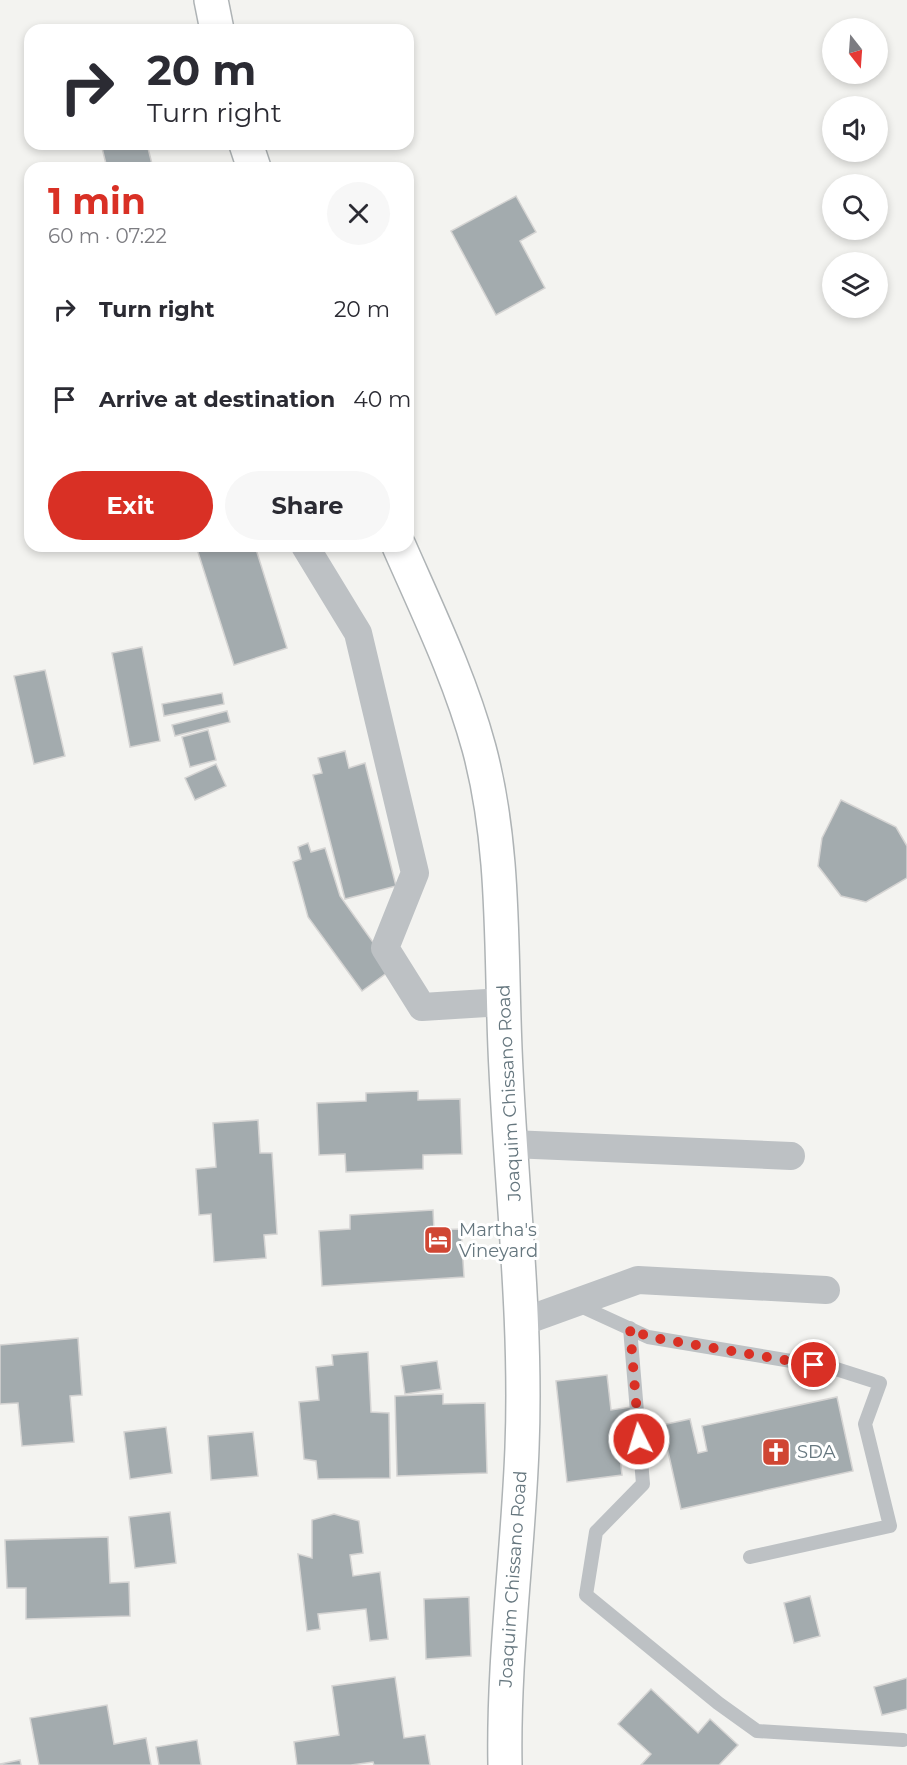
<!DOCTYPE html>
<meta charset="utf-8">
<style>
body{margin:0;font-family:Montserrat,sans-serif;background:#f7f7f7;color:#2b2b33;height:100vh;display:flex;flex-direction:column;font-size:22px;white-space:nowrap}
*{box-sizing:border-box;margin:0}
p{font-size:20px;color:#7c7c81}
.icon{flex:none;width:33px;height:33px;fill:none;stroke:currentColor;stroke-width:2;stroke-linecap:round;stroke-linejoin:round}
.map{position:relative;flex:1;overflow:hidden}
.panel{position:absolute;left:24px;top:162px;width:390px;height:390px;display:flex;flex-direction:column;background:#fff;border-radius:18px;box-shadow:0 3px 9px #0003}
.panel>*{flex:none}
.banner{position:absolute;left:24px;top:24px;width:390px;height:126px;border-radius:18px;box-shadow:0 3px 9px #0003;background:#fff;color:#2b2b33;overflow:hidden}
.needle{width:39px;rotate:163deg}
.fabs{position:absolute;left:822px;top:18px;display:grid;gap:12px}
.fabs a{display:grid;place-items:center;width:66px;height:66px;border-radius:50%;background:#fff;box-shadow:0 3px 9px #0003;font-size:30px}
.pin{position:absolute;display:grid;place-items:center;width:51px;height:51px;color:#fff;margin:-26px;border:3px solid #fff;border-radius:50%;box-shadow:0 2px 6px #0007}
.me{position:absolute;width:66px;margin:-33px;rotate:355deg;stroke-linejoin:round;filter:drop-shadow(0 0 4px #0008)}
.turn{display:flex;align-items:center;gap:21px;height:126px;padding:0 24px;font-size:27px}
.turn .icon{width:78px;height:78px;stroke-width:2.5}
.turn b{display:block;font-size:42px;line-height:51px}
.round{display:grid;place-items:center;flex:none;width:63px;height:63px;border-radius:32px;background:#f7f7f7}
.headline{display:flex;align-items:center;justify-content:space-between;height:102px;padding:0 24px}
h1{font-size:36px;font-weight:700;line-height:45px;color:#d93025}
.cta{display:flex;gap:12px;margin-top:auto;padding:12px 24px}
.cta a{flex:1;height:69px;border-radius:36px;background:#d93025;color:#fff;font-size:24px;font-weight:700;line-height:69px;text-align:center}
.cta a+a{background:#f7f7f7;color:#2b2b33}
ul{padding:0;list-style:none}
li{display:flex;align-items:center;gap:18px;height:90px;padding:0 24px}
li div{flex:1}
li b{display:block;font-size:22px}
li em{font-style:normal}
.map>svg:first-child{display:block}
.building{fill:#a3abae;stroke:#d5d4d3;stroke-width:1.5}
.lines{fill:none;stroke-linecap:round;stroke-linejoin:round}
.trunk-casing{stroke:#aeb3b5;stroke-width:36}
.service{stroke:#bdc1c4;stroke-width:14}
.minor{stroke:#bdc1c4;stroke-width:28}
.trunk{stroke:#fff;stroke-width:33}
.route{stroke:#d93025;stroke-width:10;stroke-dasharray:0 18}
.labels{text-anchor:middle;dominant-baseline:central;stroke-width:6;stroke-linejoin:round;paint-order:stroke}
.street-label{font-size:18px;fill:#65767e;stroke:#fff}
.poi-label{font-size:18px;fill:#65767e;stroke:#fff;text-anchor:start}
</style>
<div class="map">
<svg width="907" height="1765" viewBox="0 0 907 1765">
<rect width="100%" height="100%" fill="#f3f3f0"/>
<g class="building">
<polygon points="101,144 147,144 153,168 107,168"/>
<polygon points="516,196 536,232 520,241 545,288 496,315 451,231"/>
<polygon points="196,546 255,546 287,648 234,665"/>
<polygon points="142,647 160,741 130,747 112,653"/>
<polygon points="45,670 65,756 34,764 14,676"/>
<polygon points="222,693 224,704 164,716 162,704"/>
<polygon points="227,711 230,722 175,736 172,725"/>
<polygon points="208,730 216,760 190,767 182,737"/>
<polygon points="345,751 349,768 365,763 396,886 345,899 313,775 322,773 318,758"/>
<polygon points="216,764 226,786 195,800 185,778"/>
<polygon points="841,800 896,827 907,846 907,878 866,902 841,896 818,866 822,838"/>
<polygon points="308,843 311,852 325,848 340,896 392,969 362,991 308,917 293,862 301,859 298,847"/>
<polygon points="418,1091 418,1100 460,1099 462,1154 423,1155 423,1169 346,1172 345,1154 319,1155 317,1103 366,1101 366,1093"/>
<polygon points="258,1120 260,1153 272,1153 277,1234 264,1235 266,1258 214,1262 211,1214 199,1215 196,1169 216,1167 213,1123"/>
<polygon points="433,1210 434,1230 461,1229 464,1277 322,1286 319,1231 350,1229 350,1215"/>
<polygon points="78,1338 82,1395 70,1396 74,1442 22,1446 18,1403 0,1404 0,1345"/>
<polygon points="368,1352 371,1412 389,1413 390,1478 318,1479 316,1461 304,1459 299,1402 319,1400 316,1367 333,1365 332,1355"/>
<polygon points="437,1361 441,1389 405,1394 401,1366"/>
<polygon points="607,1375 611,1410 631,1407 633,1428 617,1430 622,1475 567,1482 556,1381"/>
<polygon points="443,1394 443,1404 485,1403 487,1473 397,1476 395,1396"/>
<polygon points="837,1397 853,1471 681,1509 662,1425 690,1419 698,1453 707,1451 702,1426"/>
<polygon points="166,1427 172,1473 130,1479 124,1432"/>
<polygon points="253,1432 258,1476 211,1480 208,1436"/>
<polygon points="170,1512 176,1563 135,1568 129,1517"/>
<polygon points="334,1514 359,1521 363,1553 350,1555 353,1576 380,1572 388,1639 370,1641 366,1609 318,1614 320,1629 307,1631 298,1554 312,1558 312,1520"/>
<polygon points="108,1537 110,1583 129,1582 130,1616 26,1619 26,1588 7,1588 5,1540"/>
<polygon points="810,1596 820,1636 794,1643 784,1603"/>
<polygon points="469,1597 471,1656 426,1659 424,1599"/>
<polygon points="395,1677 404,1738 425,1735 430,1765 374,1765 373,1762 351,1765 297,1765 294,1742 339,1735 332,1686"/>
<polygon points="907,1678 907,1709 882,1715 874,1687"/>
<polygon points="651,1689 698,1733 710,1719 738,1745 719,1765 641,1765 651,1754 618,1724"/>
<polygon points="107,1705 114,1744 146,1738 151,1765 39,1765 30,1718"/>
<polygon points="197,1740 201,1765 159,1765 156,1747"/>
<polygon points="20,1760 21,1765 0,1765 0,1764"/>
</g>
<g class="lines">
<g class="trunk-casing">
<g id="trunk">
<polyline points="211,0 217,30"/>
<polyline points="246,144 254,168"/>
<path d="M399,546C428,612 460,678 479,748C507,852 500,963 506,1070C512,1196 527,1322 522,1448C518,1554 503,1659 505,1765"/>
</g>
</g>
<g class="service">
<polyline points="576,1304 648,1337 833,1368 880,1383 865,1424 890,1526 750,1557"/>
<polyline points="630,1328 643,1484 596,1532 586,1595 718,1703 757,1731 903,1740"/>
</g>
<g class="minor">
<polyline points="305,546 358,633 415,873 385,948 422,1007 503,1002"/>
<polyline points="511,1144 791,1156"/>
<polyline points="522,1322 638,1280 826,1290"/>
</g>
<use href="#trunk" class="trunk"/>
</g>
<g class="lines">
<polyline class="route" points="639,1439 630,1328 648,1337 814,1365"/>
</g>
<defs>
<g id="hotel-square" transform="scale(1.5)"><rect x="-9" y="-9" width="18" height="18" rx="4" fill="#d04633" stroke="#fff"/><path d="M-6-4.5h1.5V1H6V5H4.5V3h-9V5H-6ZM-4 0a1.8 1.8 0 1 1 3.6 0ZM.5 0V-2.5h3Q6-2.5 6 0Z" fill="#fff"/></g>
<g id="church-square" transform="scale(1.5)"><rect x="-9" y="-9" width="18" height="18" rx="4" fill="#d04633" stroke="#fff"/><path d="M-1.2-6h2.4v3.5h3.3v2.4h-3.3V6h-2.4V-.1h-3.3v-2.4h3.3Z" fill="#fff"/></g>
</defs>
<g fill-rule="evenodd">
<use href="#hotel-square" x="438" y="1240"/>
<use href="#church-square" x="776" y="1452"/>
</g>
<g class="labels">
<g class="street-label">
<text transform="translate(509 1093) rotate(-93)">Joaquim Chissano Road</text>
<text transform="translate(513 1579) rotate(-86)">Joaquim Chissano Road</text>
</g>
<g class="poi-label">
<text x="459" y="1230">Martha's<tspan x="459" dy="21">Vineyard</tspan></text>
<text x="797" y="1452">SDA</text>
</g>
</g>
</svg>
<div class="fabs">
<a><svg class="needle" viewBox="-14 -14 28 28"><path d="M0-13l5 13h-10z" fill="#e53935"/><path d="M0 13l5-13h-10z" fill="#7c7c81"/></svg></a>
<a><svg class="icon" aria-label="sound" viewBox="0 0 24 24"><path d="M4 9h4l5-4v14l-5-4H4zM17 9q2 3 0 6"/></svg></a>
<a><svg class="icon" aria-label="search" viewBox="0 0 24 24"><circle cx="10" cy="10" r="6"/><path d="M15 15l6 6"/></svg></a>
<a><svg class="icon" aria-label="layers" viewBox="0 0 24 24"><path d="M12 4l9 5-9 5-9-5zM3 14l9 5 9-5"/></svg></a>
</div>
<div class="pin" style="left:814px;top:1365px;background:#d93025"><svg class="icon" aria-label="arrive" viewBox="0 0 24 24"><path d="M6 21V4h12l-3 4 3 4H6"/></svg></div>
<svg class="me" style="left:639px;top:1439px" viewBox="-20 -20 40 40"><circle r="17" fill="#d93025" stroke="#fff" stroke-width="3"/><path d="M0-11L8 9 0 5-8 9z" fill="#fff"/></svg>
<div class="banner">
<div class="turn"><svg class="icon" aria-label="right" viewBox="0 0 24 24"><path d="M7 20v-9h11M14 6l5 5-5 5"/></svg><div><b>20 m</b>Turn right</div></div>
</div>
<section class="panel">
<div class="headline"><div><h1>1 min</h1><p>60 m · 07:22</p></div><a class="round"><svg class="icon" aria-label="close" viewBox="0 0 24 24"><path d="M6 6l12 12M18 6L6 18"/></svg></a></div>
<ul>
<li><svg class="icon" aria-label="right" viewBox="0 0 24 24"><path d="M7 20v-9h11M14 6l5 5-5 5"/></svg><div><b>Turn right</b></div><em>20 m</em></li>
<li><svg class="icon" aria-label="arrive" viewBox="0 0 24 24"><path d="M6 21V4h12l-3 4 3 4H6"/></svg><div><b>Arrive at destination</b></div><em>40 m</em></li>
</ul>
<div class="cta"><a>Exit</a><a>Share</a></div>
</section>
</div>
